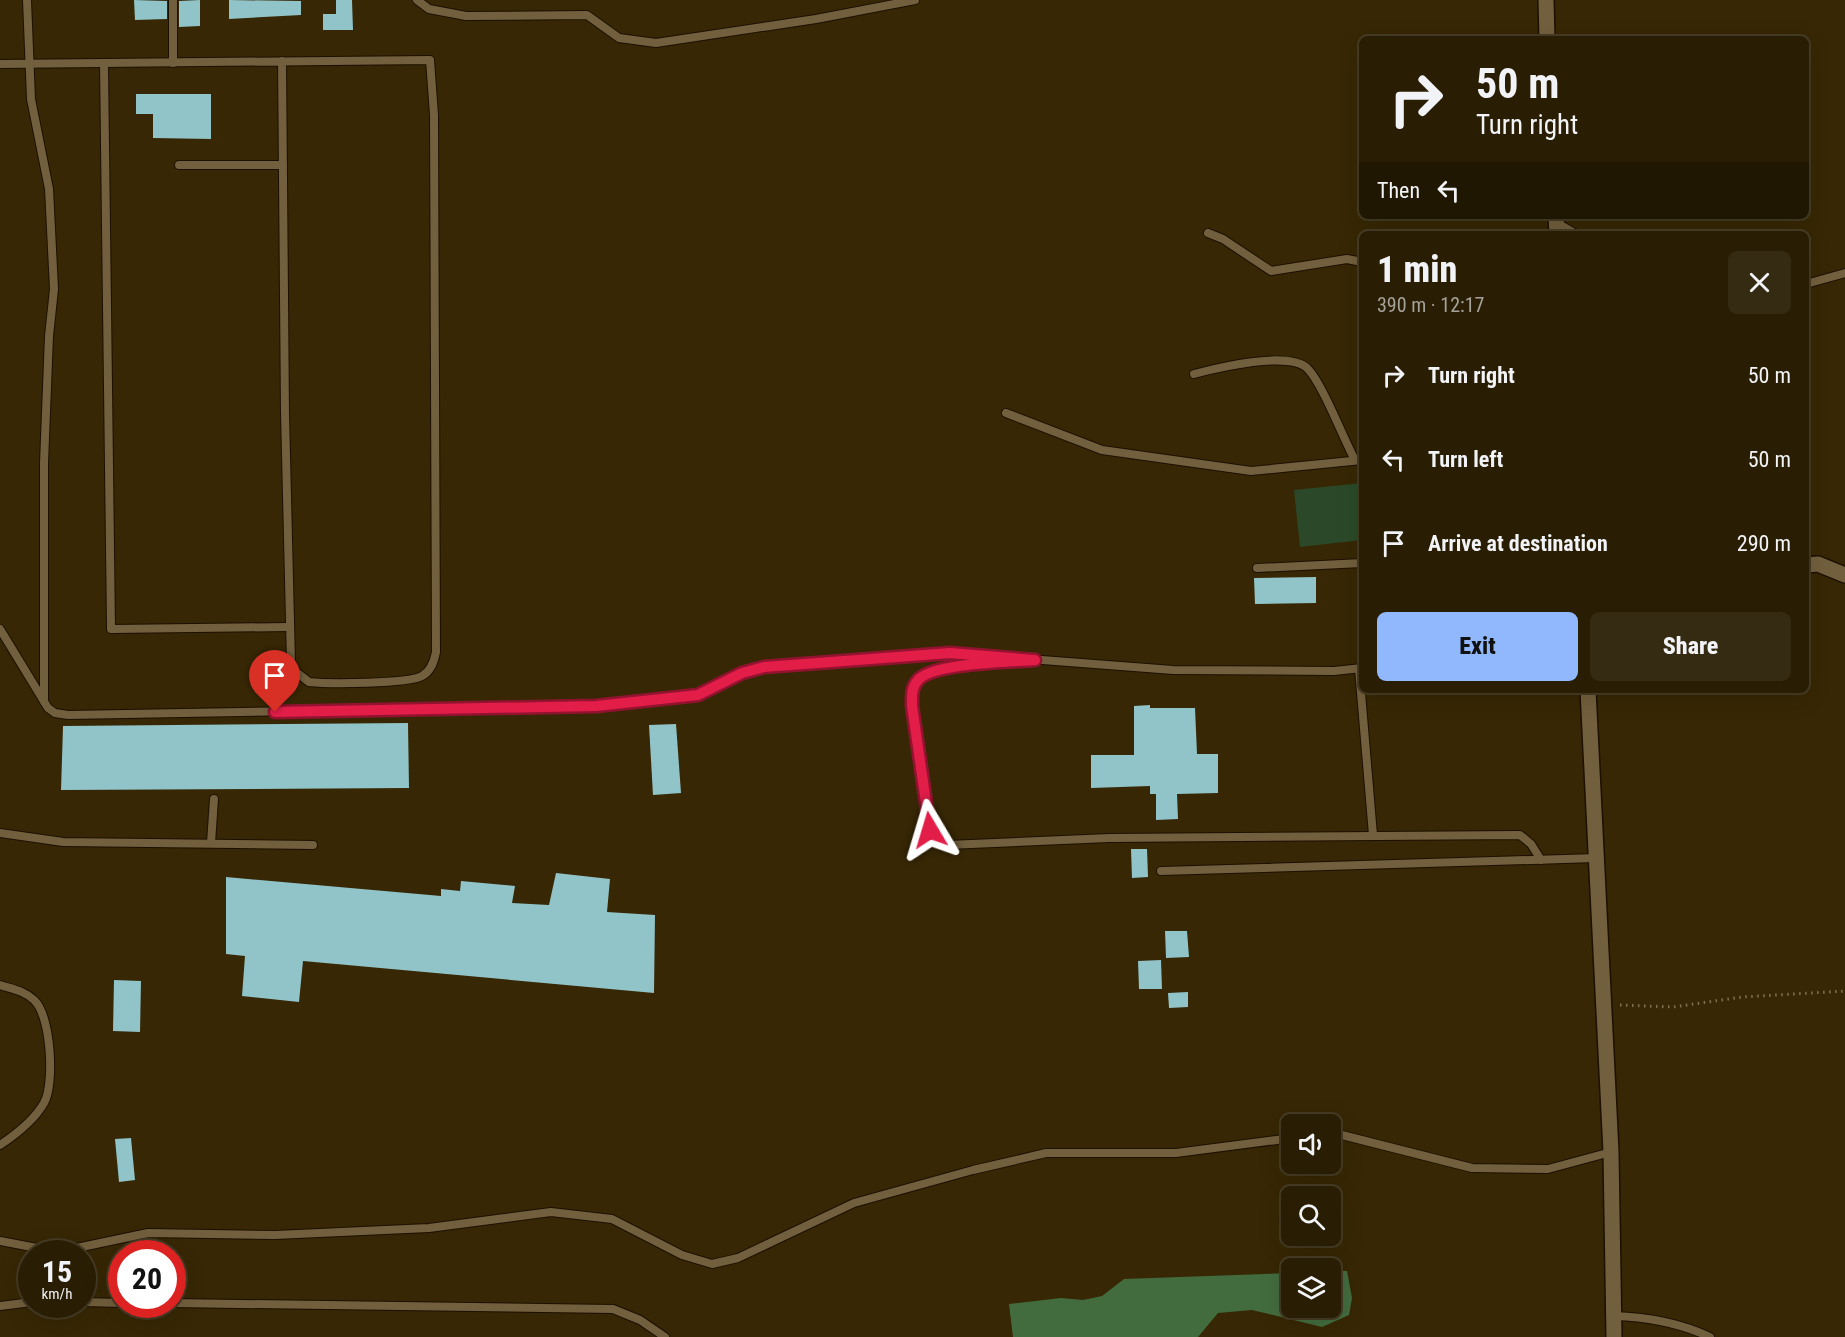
<!DOCTYPE html>
<meta charset="utf-8">
<style>
body{margin:0;font-family:"Roboto Condensed",sans-serif;background:#352a12;color:#f1f3f6;height:100vh;display:flex;flex-direction:column;font-size:22px;white-space:nowrap}
*{box-sizing:border-box;margin:0}
p{font-size:20px;color:#a5a29a}
.icon{flex:none;width:33px;height:33px;fill:none;stroke:currentColor;stroke-width:2;stroke-linecap:round;stroke-linejoin:round}
.map{position:relative;flex:1;overflow:hidden}
.side{position:absolute;left:1359px;top:231px;width:450px;height:462px;display:flex;flex-direction:column;background:#291d03;border-radius:9px;box-shadow:0 6px 24px #0002,0 0 0 2px #453b25}
.side>*{flex:none}
.guide{position:absolute;left:1359px;top:36px;width:450px;height:183px;border-radius:9px;box-shadow:0 6px 24px #0002,0 0 0 2px #453b25;background:#291d03;color:#f1f3f6;overflow:hidden}
.fabs{position:absolute;left:1281px;top:1114px;display:grid;gap:12px}
.fabs a{display:grid;place-items:center;width:60px;height:60px;border-radius:9px;background:#291d03;box-shadow:0 6px 24px #0002,0 0 0 2px #453b25;font-size:30px}
.speed{position:absolute;left:18px;top:1240px;display:flex;gap:12px;font-size:30px;font-weight:700;text-align:center}
.speed>*{display:grid;place-content:center;width:78px;height:78px;border-radius:50%;background:#291d03;box-shadow:0 6px 24px #0002,0 0 0 2px #453b25;line-height:1}
.speed small{font-size:15px;font-weight:400}
.speed .limit{border:9px solid #d22;background:#fff;color:#111}
.pin{position:absolute;display:grid;place-items:center;width:51px;height:51px;color:#fff;margin:-62px -26px;border-radius:50% 50% 50% 0;rotate:-45deg;box-shadow:0 0 6px #0007}
.pin .icon{rotate:45deg}
.me{position:absolute;width:66px;margin:-33px;rotate:353deg;stroke-linejoin:round;filter:drop-shadow(0 0 4px #0008)}
.turn{display:flex;align-items:center;gap:21px;height:126px;padding:0 18px;font-size:27px}
.turn .icon{width:78px;height:78px;stroke-width:2.5}
.turn b{display:block;font-size:42px;line-height:51px}
.then{display:flex;align-items:center;height:57px;padding:0 18px;background:#0003;gap:12px;font-size:22px}
.round{display:grid;place-items:center;flex:none;width:63px;height:63px;border-radius:9px;background:#352a12}
.head{display:flex;align-items:center;justify-content:space-between;height:102px;padding:0 18px}
h1{font-size:36px;font-weight:800;line-height:45px}
.primary-button{display:flex;gap:12px;margin-top:auto;padding:12px 18px}
.primary-button a{flex:1;height:69px;border-radius:9px;background:#91b8fd;color:#111;font-size:24px;font-weight:800;line-height:69px;text-align:center}
.primary-button a+a{background:#352a12;color:#f1f3f6}
ul{padding:0;list-style:none}
li{display:flex;align-items:center;gap:18px;height:84px;padding:0 18px}
li div{flex:1}
li b{display:block;font-size:22px}
li em{font-style:normal}
.map>svg:first-child{display:block}
.green{fill:#2b4928}
.forest{fill:#436c3e}
.building{fill:#90c4c8}
.lines{fill:none;stroke-linecap:round;stroke-linejoin:round}
.lane-casing{stroke:#1c1000;stroke-width:10}
.street-casing{stroke:#1c1000;stroke-width:18}
.path{stroke:#7f7154;stroke-width:3;stroke-dasharray:1.5 4.5;stroke-linecap:butt}
.lane{stroke:#725f3d;stroke-width:8}
.street{stroke:#725f3d;stroke-width:15}
.route-casing{stroke:#92132f;stroke-width:15}
.route{stroke:#e11d48;stroke-width:10}
</style>
<div class="map">
<svg width="1845" height="1337" viewBox="0 0 1845 1337">
<rect width="100%" height="100%" fill="#372704"/>
<polygon class="green" points="1362,483 1362,540 1300,547 1294,490"/>
<polygon class="forest" points="1331,1271 1347,1271 1352,1298 1349,1315 1322,1327 1252,1310 1218,1313 1198,1337 1013,1337 1009,1304 1061,1298 1083,1300 1102,1296 1124,1279 1291,1273 1292,1308 1330,1308"/>
<g class="building">
<polygon points="134,0 167,1 167,19 135,20"/>
<polygon points="200,0 200,26 179,27 179,1"/>
<polygon points="229,0 301,1 301,15 229,19"/>
<polygon points="336,0 352,0 353,30 323,30 323,14 336,14"/>
<polygon points="136,94 211,94 211,139 153,138 153,114 136,114"/>
<polygon points="1316,577 1316,603 1255,604 1254,578"/>
<polygon points="1150,705 1150,708 1195,708 1197,754 1218,754 1218,793 1177,794 1178,819 1156,820 1156,794 1150,794 1150,786 1091,788 1091,755 1134,755 1134,706"/>
<polygon points="408,723 409,788 61,790 63,726"/>
<polygon points="676,724 681,793 653,795 649,725"/>
<polygon points="1131,849 1147,849 1148,877 1132,878"/>
<polygon points="556,873 610,879 607,912 655,915 654,993 303,961 299,1002 242,996 245,956 226,954 226,877 441,896 441,889 460,891 461,881 515,886 512,903 549,905"/>
<polygon points="1165,931 1187,931 1189,957 1166,958"/>
<polygon points="1161,960 1162,989 1139,989 1138,961"/>
<polygon points="114,980 141,981 140,1032 113,1031"/>
<polygon points="1188,992 1188,1007 1169,1008 1168,993"/>
<polygon points="131,1138 135,1180 119,1182 115,1139"/>
</g>
<g class="lines">
<g class="lane-casing">
<g id="lane">
<polyline points="27,0 31,99 49,189 54,289 49,336 44,463 44,701"/>
<polyline points="417,0 429,9 466,16 587,15 619,38 656,43 816,19 915,0"/>
<polyline points="173,63 173,0"/>
<path d="M0,64L430,60L434,115L436,652C434,662 431,671 422,676C407,684 328,684 309,682L296,672L291,663L285,413L282,61"/>
<polyline points="104,64 111,629 288,627"/>
<polyline points="179,165 283,165"/>
<polyline points="1557,223 1576,234"/>
<polyline points="1208,233 1223,239 1271,271 1347,259 1362,262"/>
<polyline points="1806,284 1845,273"/>
<path d="M1194,374C1217,368 1290,350 1308,369C1323,385 1343,438 1355,460"/>
<polyline points="1006,413 1102,450 1251,471 1362,460"/>
<polyline points="1257,568 1362,563"/>
<polyline points="0,629 48,708 55,713 68,715 596,706 698,695 742,673 763,667 949,653 1173,670 1334,671 1362,668"/>
<path d="M1012,661C989,664 924,663 913,687C911,692 912,700 912,706L930,830C934,839 939,842 948,845L1109,838L1520,835L1531,844L1541,860"/>
<polyline points="1359,669 1373,835"/>
<polyline points="0,833 63,842 313,845"/>
<polyline points="211,843 214,799"/>
<polyline points="1161,871 1596,858"/>
<path d="M0,985C12,989 25,991 34,1000C51,1015 55,1084 44,1103C35,1119 15,1135 0,1145"/>
<polyline points="1330,1132 1472,1168 1548,1169 1611,1152"/>
<polyline points="0,1241 37,1248 72,1249 148,1233 275,1235 429,1228 551,1212 612,1219 682,1255 712,1264 738,1258 854,1203 973,1170 1046,1153 1176,1153 1292,1138"/>
<polyline points="82,1302 122,1303"/>
<polyline points="172,1303 613,1309 640,1320 665,1337"/>
<polyline points="0,1306 32,1302"/>
<path d="M1614,1316C1647,1317 1680,1323 1710,1337"/>
</g>
</g>
<g class="street-casing">
<g id="street">
<polyline points="1546,0 1547,39"/>
<polyline points="1556,216 1557,234"/>
<polyline points="1806,565 1818,564 1845,575"/>
<polyline points="1588,690 1611,1152 1614,1337"/>
</g>
</g>
<polyline class="path" points="1620,1005 1673,1007 1742,997 1845,991"/>
<use href="#lane" class="lane"/>
<use href="#street" class="street"/>
</g>
<g class="lines">
<g class="route-casing">
<path id="route" d="M275,712L596,706L698,695L742,673L764,667L950,653L1035,660C1009,662 936,663 919,679C911,687 912,696 912,706L930,830"/>
</g>
<use href="#route" class="route"/>
</g>
</svg>
<div class="fabs">
<a><svg class="icon" aria-label="sound" viewBox="0 0 24 24"><path d="M4 9h4l5-4v14l-5-4H4zM17 9q2 3 0 6"/></svg></a>
<a><svg class="icon" aria-label="search" viewBox="0 0 24 24"><circle cx="10" cy="10" r="6"/><path d="M15 15l6 6"/></svg></a>
<a><svg class="icon" aria-label="layers" viewBox="0 0 24 24"><path d="M12 4l9 5-9 5-9-5zM3 14l9 5 9-5"/></svg></a>
</div>
<div class="speed"><div>15<small>km/h</small></div><div class="limit">20</div></div>
<div class="pin" style="left:275px;top:712px;background:#d93025"><svg class="icon" aria-label="arrive" viewBox="0 0 24 24"><path d="M6 21V4h12l-3 4 3 4H6"/></svg></div>
<svg class="me" style="left:930px;top:830px" viewBox="-20 -20 40 40"><path d="M0-17L14 15 0 8-14 15z" fill="#e11d48" stroke="#fff" stroke-width="4"/></svg>
<div class="guide">
<div class="turn"><svg class="icon" aria-label="right" viewBox="0 0 24 24"><path d="M7 20v-9h11M14 6l5 5-5 5"/></svg><div><b>50 m</b>Turn right</div></div>
<div class="then">Then<svg class="icon" aria-label="left" viewBox="0 0 24 24"><path d="M17 20v-9H6M10 6l-5 5 5 5"/></svg></div>
</div>
<section class="side">
<div class="head"><div><h1>1 min</h1><p>390 m · 12:17</p></div><a class="round"><svg class="icon" aria-label="close" viewBox="0 0 24 24"><path d="M6 6l12 12M18 6L6 18"/></svg></a></div>
<ul>
<li><svg class="icon" aria-label="right" viewBox="0 0 24 24"><path d="M7 20v-9h11M14 6l5 5-5 5"/></svg><div><b>Turn right</b></div><em>50 m</em></li>
<li><svg class="icon" aria-label="left" viewBox="0 0 24 24"><path d="M17 20v-9H6M10 6l-5 5 5 5"/></svg><div><b>Turn left</b></div><em>50 m</em></li>
<li><svg class="icon" aria-label="arrive" viewBox="0 0 24 24"><path d="M6 21V4h12l-3 4 3 4H6"/></svg><div><b>Arrive at destination</b></div><em>290 m</em></li>
</ul>
<div class="primary-button"><a>Exit</a><a>Share</a></div>
</section>
</div>
